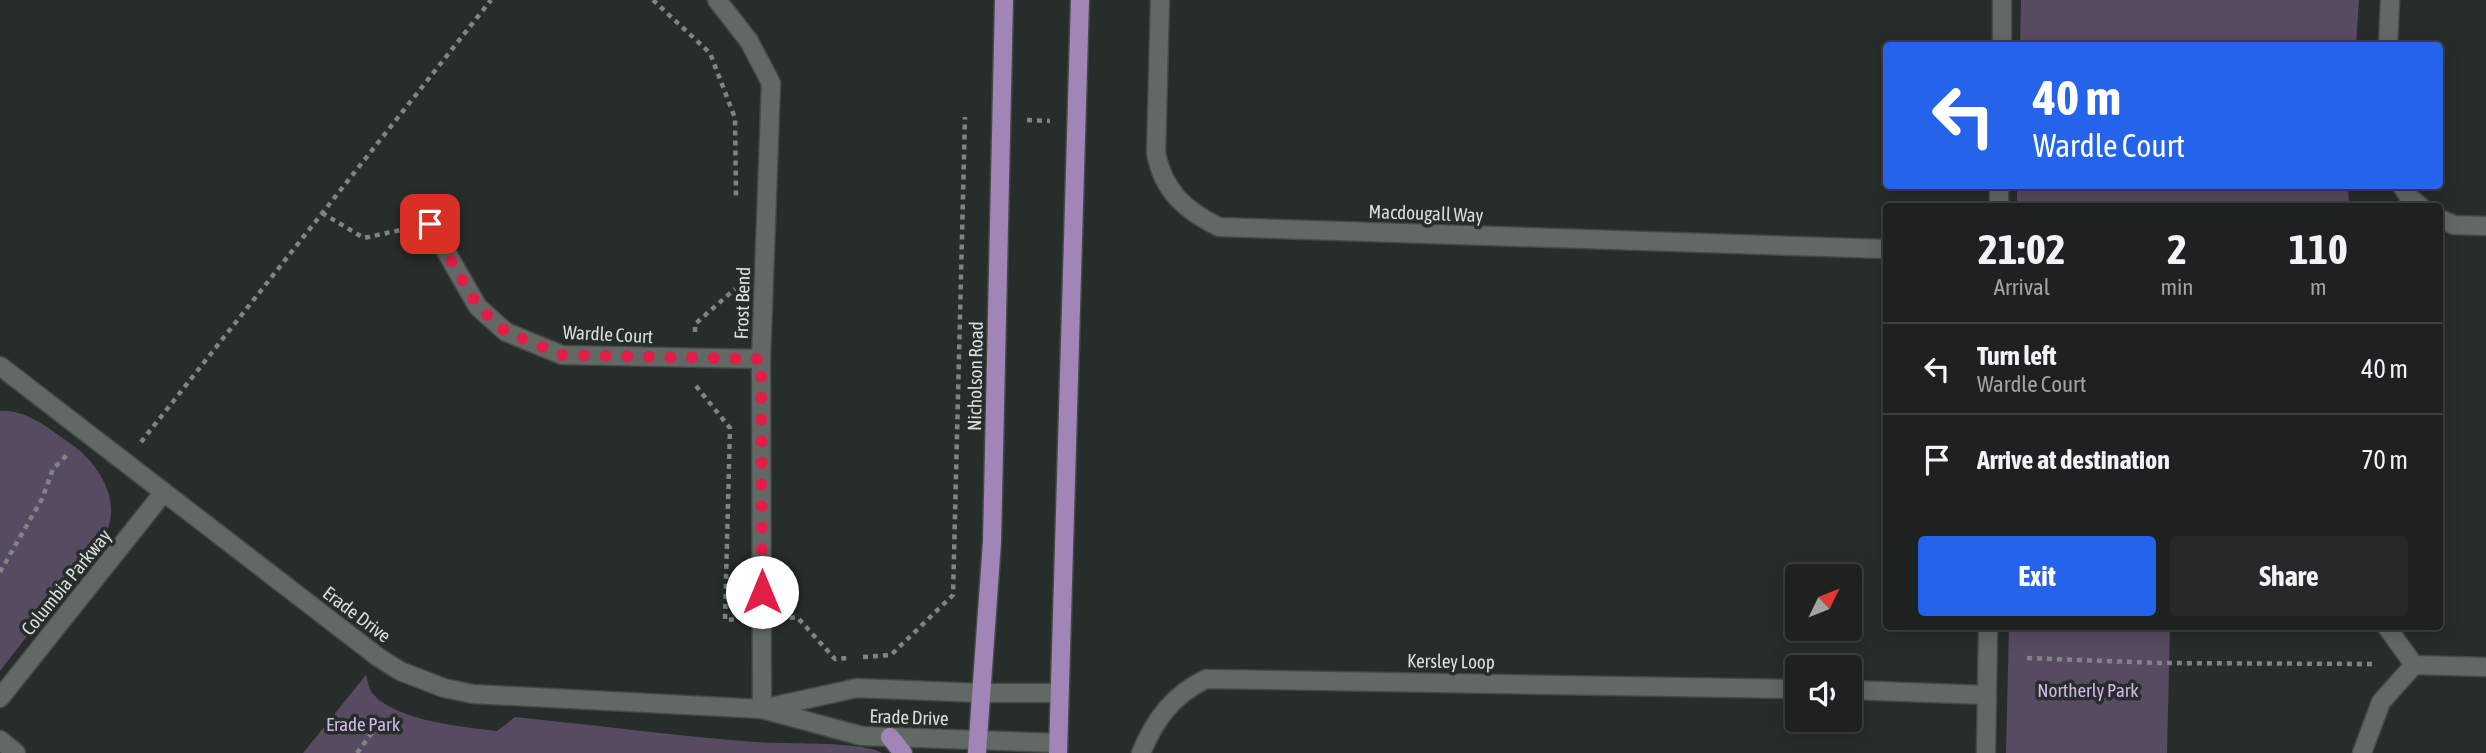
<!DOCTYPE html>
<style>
body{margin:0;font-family:"Asap Condensed",sans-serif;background:#252a29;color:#f1f3f6;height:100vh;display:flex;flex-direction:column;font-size:26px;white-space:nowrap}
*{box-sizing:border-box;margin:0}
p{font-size:23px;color:#a0a4a5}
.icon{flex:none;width:38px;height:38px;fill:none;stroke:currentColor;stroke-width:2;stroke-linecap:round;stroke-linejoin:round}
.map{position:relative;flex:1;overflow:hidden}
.drawer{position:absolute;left:1883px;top:203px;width:560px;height:427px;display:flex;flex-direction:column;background:#1d2220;border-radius:7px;box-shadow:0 4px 18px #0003,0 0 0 2px #3b3f3e}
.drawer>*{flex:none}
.top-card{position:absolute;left:1883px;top:42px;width:560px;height:147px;border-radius:7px;box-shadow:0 4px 18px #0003,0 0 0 2px #3b3f3e;background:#2563eb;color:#fff;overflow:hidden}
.needle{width:46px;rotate:47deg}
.controls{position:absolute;left:1785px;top:564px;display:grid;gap:14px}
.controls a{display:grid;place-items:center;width:77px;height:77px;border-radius:7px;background:#1d2220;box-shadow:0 4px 18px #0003,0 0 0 2px #3b3f3e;font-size:35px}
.pin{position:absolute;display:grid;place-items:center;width:60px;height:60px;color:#fff;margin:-30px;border-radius:14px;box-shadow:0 4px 10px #0006}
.me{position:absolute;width:77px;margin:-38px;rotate:0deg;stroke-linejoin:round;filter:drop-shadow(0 0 5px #0008)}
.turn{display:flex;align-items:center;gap:24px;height:147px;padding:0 35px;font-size:32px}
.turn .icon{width:91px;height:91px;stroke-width:2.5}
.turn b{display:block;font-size:49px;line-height:60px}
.eta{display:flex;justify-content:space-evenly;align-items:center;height:119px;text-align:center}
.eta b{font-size:42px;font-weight:700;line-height:49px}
.cta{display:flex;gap:14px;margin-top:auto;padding:14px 35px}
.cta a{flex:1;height:80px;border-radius:7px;background:#2563eb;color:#fff;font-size:28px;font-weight:700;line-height:80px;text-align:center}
.cta a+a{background:#252a29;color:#f1f3f6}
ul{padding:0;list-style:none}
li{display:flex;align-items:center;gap:21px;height:91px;padding:0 35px;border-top:2px solid #3b3f3e}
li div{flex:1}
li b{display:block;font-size:26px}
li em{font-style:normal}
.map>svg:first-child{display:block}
.green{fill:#574b61}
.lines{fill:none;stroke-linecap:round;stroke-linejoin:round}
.lane-casing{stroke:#444947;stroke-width:21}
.street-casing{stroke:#444947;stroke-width:21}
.secondary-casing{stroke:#444947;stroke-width:21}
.primary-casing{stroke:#444947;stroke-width:21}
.path{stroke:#808583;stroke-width:4.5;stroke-dasharray:5 5;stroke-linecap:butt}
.lane{stroke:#626965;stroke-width:18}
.street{stroke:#626965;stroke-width:18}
.secondary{stroke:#626965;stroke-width:18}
.primary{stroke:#a085b6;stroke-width:18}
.route{stroke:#e11d48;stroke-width:12;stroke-dasharray:0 21.6}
.labels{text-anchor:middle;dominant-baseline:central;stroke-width:7;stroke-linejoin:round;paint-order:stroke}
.street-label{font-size:19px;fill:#dadedc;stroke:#272d2a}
.park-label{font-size:19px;fill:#d3b7e8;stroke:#272d2a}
</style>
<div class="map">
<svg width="2486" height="753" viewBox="0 0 2486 753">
<rect width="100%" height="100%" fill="#272d2a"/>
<g class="green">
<polygon points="2021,0 2359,0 2356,45 2020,45"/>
<polygon points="2017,186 2348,186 2349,206 2017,206"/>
<path d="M0,411C27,409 50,430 71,444C97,462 121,498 107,531C100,548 84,564 73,578C48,609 24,640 0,671Z"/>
<polygon points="2009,627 2170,627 2167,753 2006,753"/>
<path d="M366,675C368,682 369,690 374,695C398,721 463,727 497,731L515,717C595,725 675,736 755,742C782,744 864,741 882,753H303Z"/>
</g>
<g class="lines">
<g class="lane-casing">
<polyline id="lane" points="2362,753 2381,702 2414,665 2386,626"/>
</g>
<g class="street-casing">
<g id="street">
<polyline points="717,0 749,41 771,83 761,359 762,709"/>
<path d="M1160,0L1156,153C1163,191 1186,211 1219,227L1886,249"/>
<polyline points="2002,46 2002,0"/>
<polyline points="2388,46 2390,0"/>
<polyline points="2402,186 2409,197 2420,206"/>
<polyline points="1999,206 1999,186"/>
<polyline points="2440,219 2454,225 2486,226"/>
<polyline points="430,224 478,307 506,332 562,355 761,359"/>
<polyline points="2414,665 2486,667"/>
<polyline points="1850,690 1987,695"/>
<polyline points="0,740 16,753"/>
<path d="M1141,753C1155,719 1173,695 1206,679L1797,689"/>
<polyline points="1986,753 1988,626"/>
</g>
</g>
<g class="secondary-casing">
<g id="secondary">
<polyline points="0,366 378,657 400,671 444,688 473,694 762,709 862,736 1058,743"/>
<polyline points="0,698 164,492"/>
<polyline points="766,708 857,688 981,693 1059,693"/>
</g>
</g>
<g class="primary-casing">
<g id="primary">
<polyline points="890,737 903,753"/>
<polyline points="977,753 992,542 1004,0"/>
<polyline points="1058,753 1080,0"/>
</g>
</g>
<g class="path">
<polyline points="653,0 710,53 735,118 736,197"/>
<polyline points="1027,120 1050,121"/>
<polyline points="322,213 364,238 405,229"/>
<polyline points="695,332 695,324 735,289"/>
<polyline points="696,386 730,428 725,620 736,619"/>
<polyline points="141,442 491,0"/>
<polyline points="0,572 42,499 53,469 69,453"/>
<polyline points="790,618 797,617 835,659 850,658"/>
<polyline points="863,657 891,655 953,595 965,117"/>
<polyline points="2027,658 2159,663 2376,664"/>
<polyline points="357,753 380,722"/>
</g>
<use href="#lane" class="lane"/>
<use href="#street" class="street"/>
<use href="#secondary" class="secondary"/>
<use href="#primary" class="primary"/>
</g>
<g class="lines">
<polyline class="route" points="430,224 478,307 506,332 562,355 761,359 762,592"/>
</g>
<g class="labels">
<g class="street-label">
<text transform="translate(1426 213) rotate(2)">Macdougall Way</text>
<text transform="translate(742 303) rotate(-88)">Frost Bend</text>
<text transform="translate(608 334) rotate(3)">Wardle Court</text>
<text transform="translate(975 376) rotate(-89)">Nicholson Road</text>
<text transform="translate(66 582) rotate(-51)">Columbia Parkway</text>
<text transform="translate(357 614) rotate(37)">Erade Drive</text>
<text transform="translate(1451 661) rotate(1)">Kersley Loop</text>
<text transform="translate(909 717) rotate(2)">Erade Drive</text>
</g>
<g class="park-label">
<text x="2088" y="690">Northerly Park</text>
<text x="363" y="724">Erade Park</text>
</g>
</g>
</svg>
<div class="controls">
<a><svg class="needle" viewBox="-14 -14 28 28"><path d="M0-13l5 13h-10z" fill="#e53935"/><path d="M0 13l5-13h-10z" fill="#a0a4a5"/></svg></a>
<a><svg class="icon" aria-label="sound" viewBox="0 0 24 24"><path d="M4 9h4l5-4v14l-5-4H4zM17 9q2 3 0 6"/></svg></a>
</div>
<div class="pin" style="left:430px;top:224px;background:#d93025"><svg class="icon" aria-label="arrive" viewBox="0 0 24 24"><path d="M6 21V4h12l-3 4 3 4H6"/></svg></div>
<svg class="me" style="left:762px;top:592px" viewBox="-20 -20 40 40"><circle r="19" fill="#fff"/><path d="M0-13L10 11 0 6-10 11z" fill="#e11d48"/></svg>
<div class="top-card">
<div class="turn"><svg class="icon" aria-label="left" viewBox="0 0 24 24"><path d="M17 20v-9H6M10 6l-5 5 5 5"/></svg><div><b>40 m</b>Wardle Court</div></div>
</div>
<section class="drawer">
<div class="eta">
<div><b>21:02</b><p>Arrival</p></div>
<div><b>2</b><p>min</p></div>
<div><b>110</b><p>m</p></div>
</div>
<ul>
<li><svg class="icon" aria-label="left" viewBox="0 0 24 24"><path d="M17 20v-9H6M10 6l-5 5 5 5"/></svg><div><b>Turn left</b><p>Wardle Court</p></div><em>40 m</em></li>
<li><svg class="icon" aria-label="arrive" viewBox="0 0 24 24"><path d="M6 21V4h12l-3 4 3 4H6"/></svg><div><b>Arrive at destination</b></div><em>70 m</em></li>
</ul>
<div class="cta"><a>Exit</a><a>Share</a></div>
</section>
</div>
